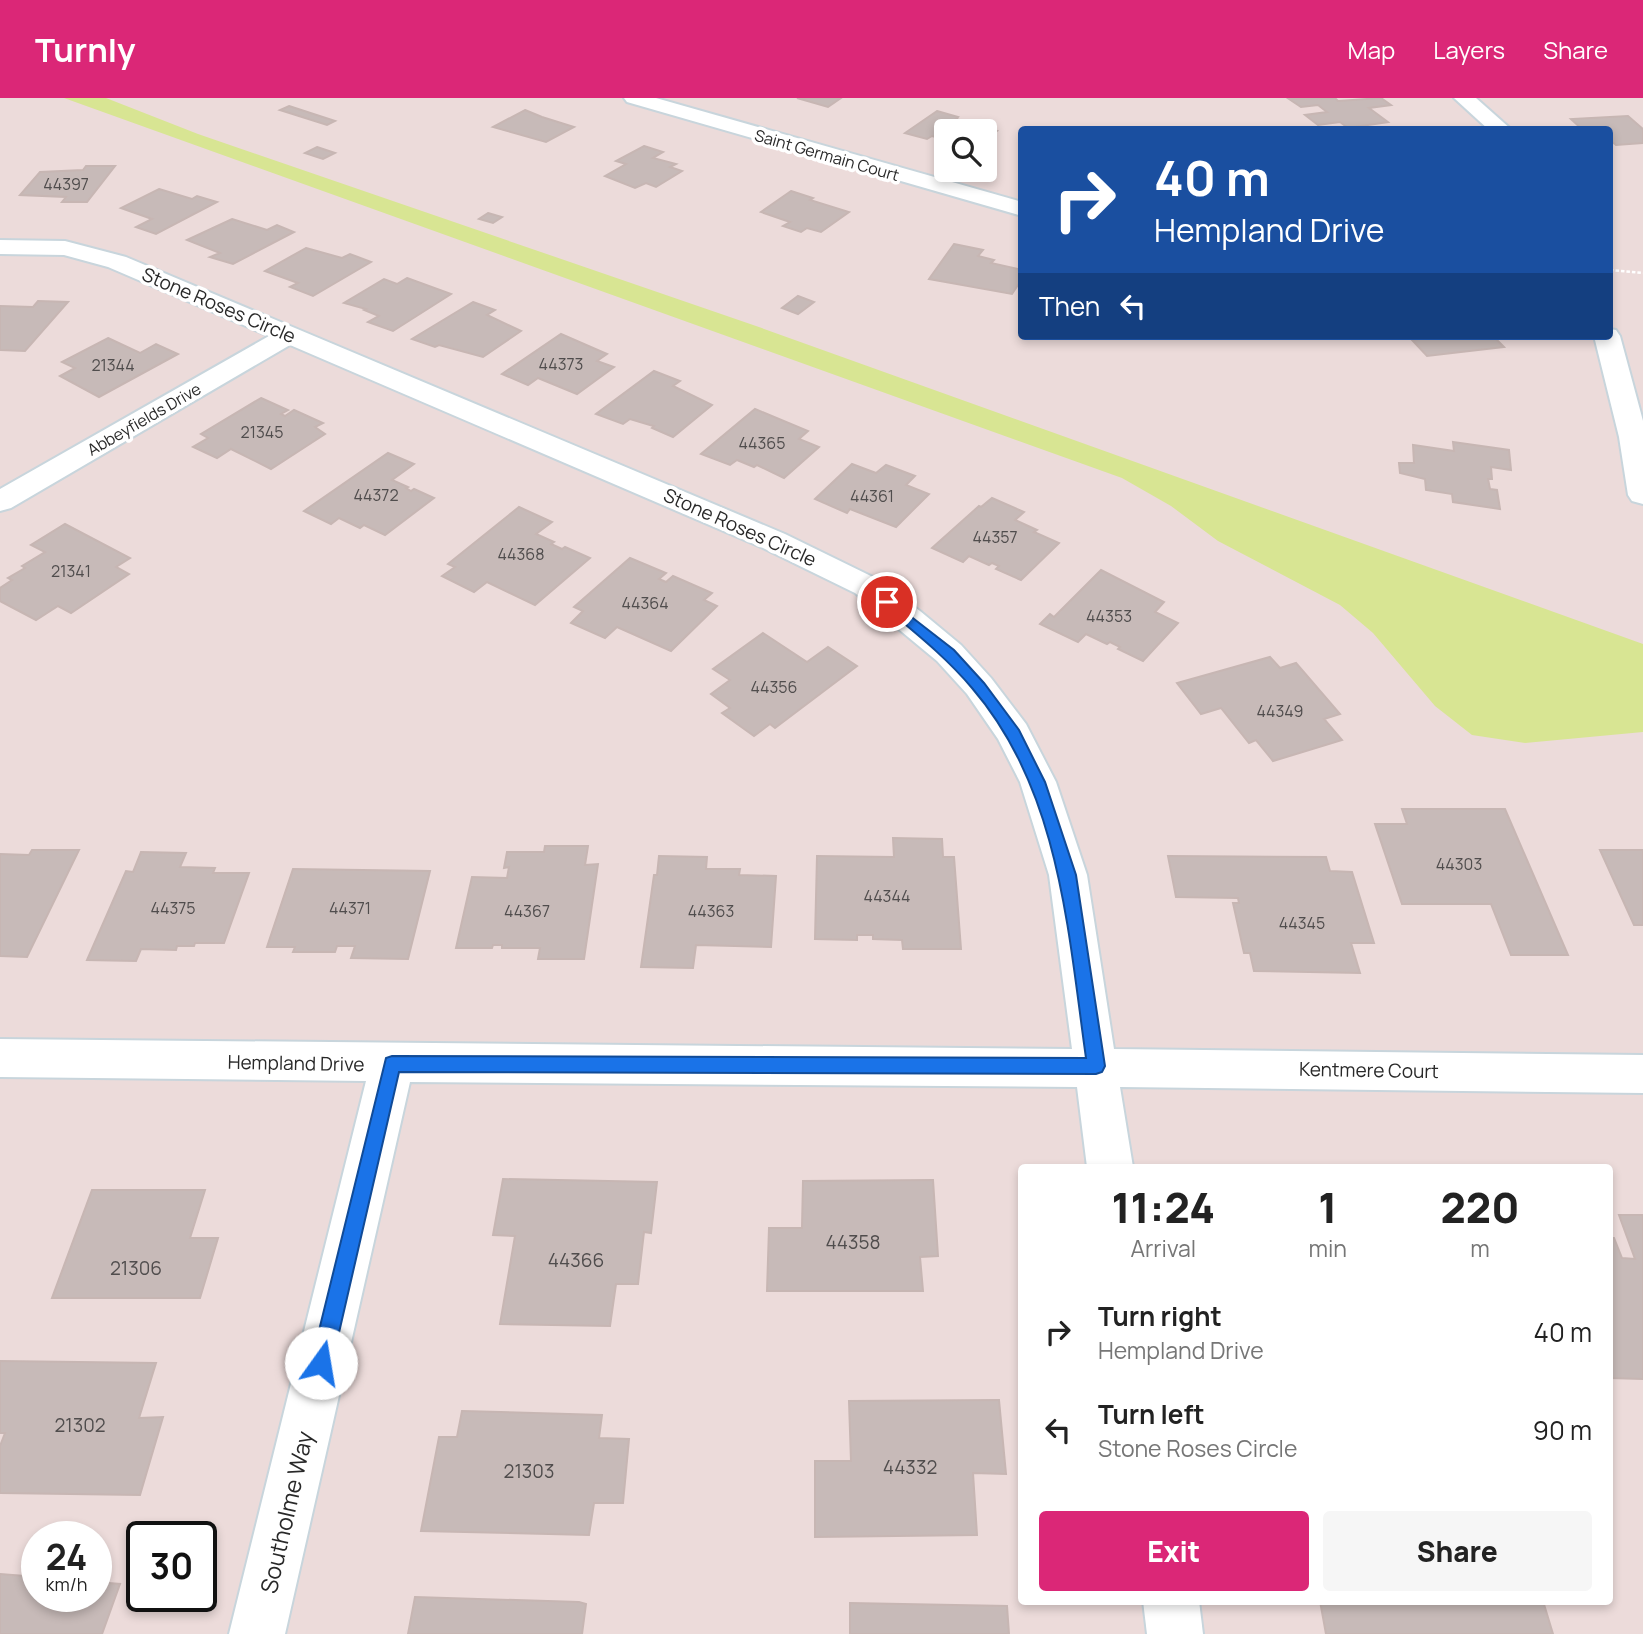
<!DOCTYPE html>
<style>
body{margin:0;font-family:Manrope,sans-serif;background:#f6f6f6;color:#222;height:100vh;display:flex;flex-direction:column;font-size:26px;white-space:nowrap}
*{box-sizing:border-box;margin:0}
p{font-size:23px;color:#767676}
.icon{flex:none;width:38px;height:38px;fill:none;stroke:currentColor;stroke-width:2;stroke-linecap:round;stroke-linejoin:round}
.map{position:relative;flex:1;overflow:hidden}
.side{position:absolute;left:1018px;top:1066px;width:595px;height:441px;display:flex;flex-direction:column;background:#fff;border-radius:7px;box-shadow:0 4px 10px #0003}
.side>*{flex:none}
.banner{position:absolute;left:1018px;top:28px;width:595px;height:214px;border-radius:7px;box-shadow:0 4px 10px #0003;background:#1a4fa0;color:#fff;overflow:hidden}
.tools{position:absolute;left:934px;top:21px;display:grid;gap:14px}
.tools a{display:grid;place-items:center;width:63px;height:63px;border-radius:7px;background:#fff;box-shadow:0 4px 10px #0003;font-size:35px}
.speed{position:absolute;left:21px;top:1423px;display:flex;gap:14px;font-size:35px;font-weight:700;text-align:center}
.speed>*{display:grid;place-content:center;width:91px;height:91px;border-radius:50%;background:#fff;box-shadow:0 4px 10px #0003;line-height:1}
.speed small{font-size:18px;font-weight:400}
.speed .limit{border:4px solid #111;border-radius:10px;background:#fff;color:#111}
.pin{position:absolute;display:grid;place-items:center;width:60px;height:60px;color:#fff;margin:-30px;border:4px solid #fff;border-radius:50%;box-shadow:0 2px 7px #0007}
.me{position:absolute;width:77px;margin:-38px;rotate:13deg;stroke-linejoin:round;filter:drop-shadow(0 0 5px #0008)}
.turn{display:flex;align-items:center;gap:24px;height:147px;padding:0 21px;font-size:32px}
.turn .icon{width:91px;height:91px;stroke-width:2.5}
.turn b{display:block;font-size:49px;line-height:60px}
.then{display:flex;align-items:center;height:66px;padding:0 21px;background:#0003;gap:14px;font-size:26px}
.eta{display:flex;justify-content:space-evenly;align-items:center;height:119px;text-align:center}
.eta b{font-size:42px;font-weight:800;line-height:49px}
.primary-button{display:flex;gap:14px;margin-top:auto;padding:14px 21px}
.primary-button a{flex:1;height:80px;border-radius:7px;background:#db2777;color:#fff;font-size:28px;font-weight:800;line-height:80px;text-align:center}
.primary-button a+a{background:#f6f6f6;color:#222}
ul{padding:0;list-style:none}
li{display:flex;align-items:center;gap:21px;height:98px;padding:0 21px}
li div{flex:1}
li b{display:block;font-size:26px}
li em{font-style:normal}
header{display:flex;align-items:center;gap:42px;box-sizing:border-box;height:98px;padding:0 35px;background:#db2777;color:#fff}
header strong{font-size:33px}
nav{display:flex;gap:38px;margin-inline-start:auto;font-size:24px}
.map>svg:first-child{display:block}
.green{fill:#d8e593}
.building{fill:#c7bab8;stroke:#c7b6b3;stroke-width:2}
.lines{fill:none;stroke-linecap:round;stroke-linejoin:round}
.street-casing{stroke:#c8d5dc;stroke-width:4}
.path{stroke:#fff;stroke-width:2.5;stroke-dasharray:3.5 2;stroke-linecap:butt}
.street{fill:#fff;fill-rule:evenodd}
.route{fill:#1a73e8;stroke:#114b97;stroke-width:2}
.labels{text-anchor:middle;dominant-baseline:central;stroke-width:7;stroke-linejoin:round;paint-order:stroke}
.far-street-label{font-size:16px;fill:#292929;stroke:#fff}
.number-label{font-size:16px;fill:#504d4d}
.street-label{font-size:19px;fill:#292929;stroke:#fff}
.near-number-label{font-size:19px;fill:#504d4d}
.near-street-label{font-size:23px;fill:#292929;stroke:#fff}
</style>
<header>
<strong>Turnly</strong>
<nav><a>Map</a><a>Layers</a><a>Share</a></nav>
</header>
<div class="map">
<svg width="1643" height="1536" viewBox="0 0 1643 1536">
<rect width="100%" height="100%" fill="#ecdbda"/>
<polygon class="green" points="64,0 106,0 198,36 756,228 1643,546 1643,634 1525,645 1472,637 1435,608 1373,535 1340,507 1218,443 1171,408 1122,380"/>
<g class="building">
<polygon points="797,0 841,0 828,9"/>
<polygon points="1335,0 1338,3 1381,0 1391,7 1369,10 1388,24 1348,30 1340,24 1318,27 1305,17 1327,14 1318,7 1301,9 1289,1"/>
<polygon points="289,8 335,23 327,27 280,12"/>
<polygon points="525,12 542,19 574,29 546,44 493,29"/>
<polygon points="937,13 958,19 956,21 997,33 985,42 985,33 947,33 946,42 932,38 927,41 905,35"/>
<polygon points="1628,18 1643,31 1643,45 1616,47 1610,42 1610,32 1583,32 1571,21"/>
<polygon points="644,48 663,54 653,60 676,66 670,69 682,73 656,89 646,85 635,90 605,78 626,66 616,63"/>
<polygon points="317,49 335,55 323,61 305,55"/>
<polygon points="86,68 115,68 87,104 62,104 66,99 20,97 40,74 83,72"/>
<polygon points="159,91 192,101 197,98 217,104 156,136 136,129 152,121 121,110"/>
<polygon points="791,93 813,100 810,102 849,114 821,134 807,130 801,134 783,128 790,124 761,114"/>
<polygon points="488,115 502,119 493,125 479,121"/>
<polygon points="232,121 267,132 277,127 294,134 233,166 210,159 220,155 187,142"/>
<polygon points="954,146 983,152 978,158 994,162 991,165 1022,172 1022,181 1012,196 929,181"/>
<polygon points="306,150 342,160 350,156 371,164 313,198 290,189 298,185 265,173"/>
<polygon points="407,180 451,196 393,233 368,224 379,218 364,212 366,211 344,205 384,181 397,186"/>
<polygon points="798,198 814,204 798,216 782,210"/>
<polygon points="38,203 68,204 25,253 0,252 0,208 33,209"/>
<polygon points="473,204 495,212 487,217 521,233 483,259 439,247 435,249 412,241"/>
<polygon points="561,236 607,256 597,263 614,269 577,296 538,280 528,287 502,276"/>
<polygon points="1416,238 1493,238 1504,249 1427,258 1412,242 1419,241"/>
<polygon points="108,240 140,255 156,246 178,256 99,299 60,278 75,270 62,264"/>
<polygon points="654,273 680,283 673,288 712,307 673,339 652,330 654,328 650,327 630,321 623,326 596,316"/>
<polygon points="261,300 288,312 281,316 285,318 294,312 323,325 315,329 325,336 271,371 231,351 217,360 193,349 208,340 201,336"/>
<polygon points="755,311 808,333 799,341 819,349 784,380 757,367 754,369 737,362 730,367 701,356"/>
<polygon points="1453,344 1509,352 1511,372 1491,369 1492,381 1488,381 1490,391 1497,392 1500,411 1453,404 1452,396 1426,392 1425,381 1400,375 1399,365 1414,365 1413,347 1454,353"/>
<polygon points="388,355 414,366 392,382 408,389 406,390 411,393 414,391 434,400 385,437 364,427 360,430 339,420 331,426 304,413"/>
<polygon points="852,366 876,375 886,367 915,378 906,387 929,396 896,429 850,411 847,415 815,401"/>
<polygon points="992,400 1024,414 1015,422 1037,432 1034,434 1059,445 1021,482 996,471 999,468 992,465 989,467 969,458 963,464 932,450 979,408 981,409"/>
<polygon points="519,409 552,424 536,436 554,444 551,446 562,451 565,449 590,460 535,507 487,484 474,494 442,478 455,469 448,466"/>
<polygon points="65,426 130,460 116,469 129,476 71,515 58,508 36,522 0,503 0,490 12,482 8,480 25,470 22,468 45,454 31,447"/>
<polygon points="630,460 666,475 659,481 666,484 673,478 712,495 704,502 717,508 671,553 617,529 605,540 571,525 583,513 574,509"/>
<polygon points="1101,472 1164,504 1155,514 1178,525 1143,563 1118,551 1120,549 1110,544 1107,546 1086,536 1078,544 1040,526 1050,516 1054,519"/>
<polygon points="763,535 807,564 828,549 857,568 775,630 770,626 754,638 722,615 730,610 711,596 730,582 713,571"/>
<polygon points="1270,559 1280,570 1296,565 1340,616 1324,621 1342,642 1273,663 1256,642 1249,645 1221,610 1201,616 1177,585"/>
<polygon points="1402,711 1505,711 1568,857 1511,857 1491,806 1402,806 1375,726 1407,726"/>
<polygon points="893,740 942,741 943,759 954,759 961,851 903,851 902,842 873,841 873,837 857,837 857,842 815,841 817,758 894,759"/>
<polygon points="545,748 588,748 585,767 598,766 584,861 538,861 540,850 502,850 502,847 493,847 492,850 456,850 472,779 507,780 509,769 504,770 507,754 544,754"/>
<polygon points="32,752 79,752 27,859 0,858 0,756 29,757"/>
<polygon points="1600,752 1643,752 1643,827 1634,827"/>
<polygon points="141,754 186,755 180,769 215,770 213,775 249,775 224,845 195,845 194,848 177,848 176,852 141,851 136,863 87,862 126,773 133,774"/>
<polygon points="659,758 707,759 706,771 740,771 739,777 776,778 771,849 696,847 693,870 641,869 654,777 657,777"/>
<polygon points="1168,758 1326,759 1330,773 1352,774 1374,845 1351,845 1360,875 1254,873 1250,855 1244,855 1233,805 1239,805 1238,800 1176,799"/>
<polygon points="293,771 430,773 408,861 351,860 355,848 337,848 335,854 293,854 295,849 267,849"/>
<polygon points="503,1081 657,1084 651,1135 644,1134 638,1186 616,1186 610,1228 500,1226 515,1138 493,1137"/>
<polygon points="933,1082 938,1158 920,1159 923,1193 767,1193 769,1130 802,1130 803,1083"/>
<polygon points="92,1092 205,1092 190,1140 218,1140 200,1200 52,1200"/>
<polygon points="1619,1117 1643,1117 1643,1281 1610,1280 1610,1140 1614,1140 1622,1160 1635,1161"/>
<polygon points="0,1263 156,1265 139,1320 163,1319 140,1397 0,1395 0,1348 5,1335 0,1335"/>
<polygon points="999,1302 1006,1376 973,1375 977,1437 815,1439 815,1363 851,1363 849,1303"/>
<polygon points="462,1313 602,1317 599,1340 629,1341 623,1405 594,1405 589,1437 421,1433 439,1339 457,1339"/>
<polygon points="0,1476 37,1479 37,1498 96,1498 96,1484 120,1486 102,1536 0,1536"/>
<polygon points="415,1499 579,1504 586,1506 582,1536 408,1536"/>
<polygon points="1320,1503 1543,1503 1553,1536 1326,1536"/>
<polygon points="850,1505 1007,1508 1009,1536 850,1536"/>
</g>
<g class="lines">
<g class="street-casing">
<g id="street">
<polygon points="624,0 656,0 1022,104 1022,118 627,4"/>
<polygon points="1454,0 1476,0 1512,32 1489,32"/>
<polygon points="0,142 65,143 126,159 785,436 877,481 920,513 961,547 991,580 1026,626 1056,684 1087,777 1114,951 1643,957 1643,995 1120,989 1133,1069 1087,1069 1077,989 410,984 285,1536 229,1536 366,983 0,979 0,941 1072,951 1049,777 1020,684 998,641 967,596 937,563 855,495 763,450 290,247 11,410 0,413 0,391 269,238 108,169 64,157 0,156"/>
<polygon points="1610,231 1616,232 1620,238 1643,323 1643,406 1632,403 1628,397 1619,339 1594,238 1610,238"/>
<polygon points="1143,1503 1199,1503 1203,1536 1147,1536"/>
</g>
</g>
<polyline class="path" points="1610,172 1643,175"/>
<use href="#street" class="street"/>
</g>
<path class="route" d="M887,500L954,552L984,585L1019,632L1045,684L1076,777L1105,968L1102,974L1096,976L399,974L332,1265L329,1272L321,1275L314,1272L311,1265L386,960L392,958L1086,960C1068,833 1060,692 972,590C945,558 914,534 882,507L880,504Z"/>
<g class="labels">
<g class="far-street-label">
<text transform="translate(827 57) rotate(16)">Saint Germain Court</text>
<text transform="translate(144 321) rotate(-30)">Abbeyfields Drive</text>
</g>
<g class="number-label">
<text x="66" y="86">44397</text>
<text x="561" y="266">44373</text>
<text x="113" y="267">21344</text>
<text x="262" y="334">21345</text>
<text x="762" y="345">44365</text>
<text x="376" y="397">44372</text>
<text x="872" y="398">44361</text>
<text x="995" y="439">44357</text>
<text x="521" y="456">44368</text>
<text x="71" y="473">21341</text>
<text x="645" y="505">44364</text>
<text x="1109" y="518">44353</text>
<text x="774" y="589">44356</text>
<text x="1280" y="613">44349</text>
<text x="1459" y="766">44303</text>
<text x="887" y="798">44344</text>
<text x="173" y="810">44375</text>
<text x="350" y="810">44371</text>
<text x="527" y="813">44367</text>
<text x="711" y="813">44363</text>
<text x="1302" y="825">44345</text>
</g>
<g class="street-label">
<text transform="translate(219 207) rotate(23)">Stone Roses Circle</text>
<text transform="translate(740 429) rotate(24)">Stone Roses Circle</text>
<text transform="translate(296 965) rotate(1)">Hempland Drive</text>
<text transform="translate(1369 972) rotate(1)">Kentmere Court</text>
</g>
<g class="near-number-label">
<text x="853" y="1144">44358</text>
<text x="576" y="1162">44366</text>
<text x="136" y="1170">21306</text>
<text x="80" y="1327">21302</text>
<text x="910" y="1369">44332</text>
<text x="529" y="1373">21303</text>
</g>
<g class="near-street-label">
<text transform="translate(286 1414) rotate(-77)">Southolme Way</text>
</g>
</g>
</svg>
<div class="tools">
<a><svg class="icon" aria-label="search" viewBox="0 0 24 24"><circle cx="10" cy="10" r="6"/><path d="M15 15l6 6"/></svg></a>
</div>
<div class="speed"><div>24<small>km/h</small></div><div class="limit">30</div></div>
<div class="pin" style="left:887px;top:504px;background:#d93025"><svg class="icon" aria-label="arrive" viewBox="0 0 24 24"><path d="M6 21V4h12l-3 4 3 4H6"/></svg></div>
<svg class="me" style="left:321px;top:1265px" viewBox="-20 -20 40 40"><circle r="19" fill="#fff"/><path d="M0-13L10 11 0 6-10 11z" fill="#1a73e8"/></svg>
<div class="banner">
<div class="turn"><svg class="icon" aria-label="right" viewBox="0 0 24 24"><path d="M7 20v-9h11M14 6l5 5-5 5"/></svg><div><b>40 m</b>Hempland Drive</div></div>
<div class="then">Then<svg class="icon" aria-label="left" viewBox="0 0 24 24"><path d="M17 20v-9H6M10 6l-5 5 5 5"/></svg></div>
</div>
<section class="side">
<div class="eta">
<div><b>11:24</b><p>Arrival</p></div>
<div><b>1</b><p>min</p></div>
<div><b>220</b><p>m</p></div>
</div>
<ul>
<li><svg class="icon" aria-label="right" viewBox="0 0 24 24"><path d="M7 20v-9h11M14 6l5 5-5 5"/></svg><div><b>Turn right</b><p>Hempland Drive</p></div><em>40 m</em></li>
<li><svg class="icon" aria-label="left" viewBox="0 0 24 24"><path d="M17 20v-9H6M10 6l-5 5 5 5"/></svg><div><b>Turn left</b><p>Stone Roses Circle</p></div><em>90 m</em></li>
</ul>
<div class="primary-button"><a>Exit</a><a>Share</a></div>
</section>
</div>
